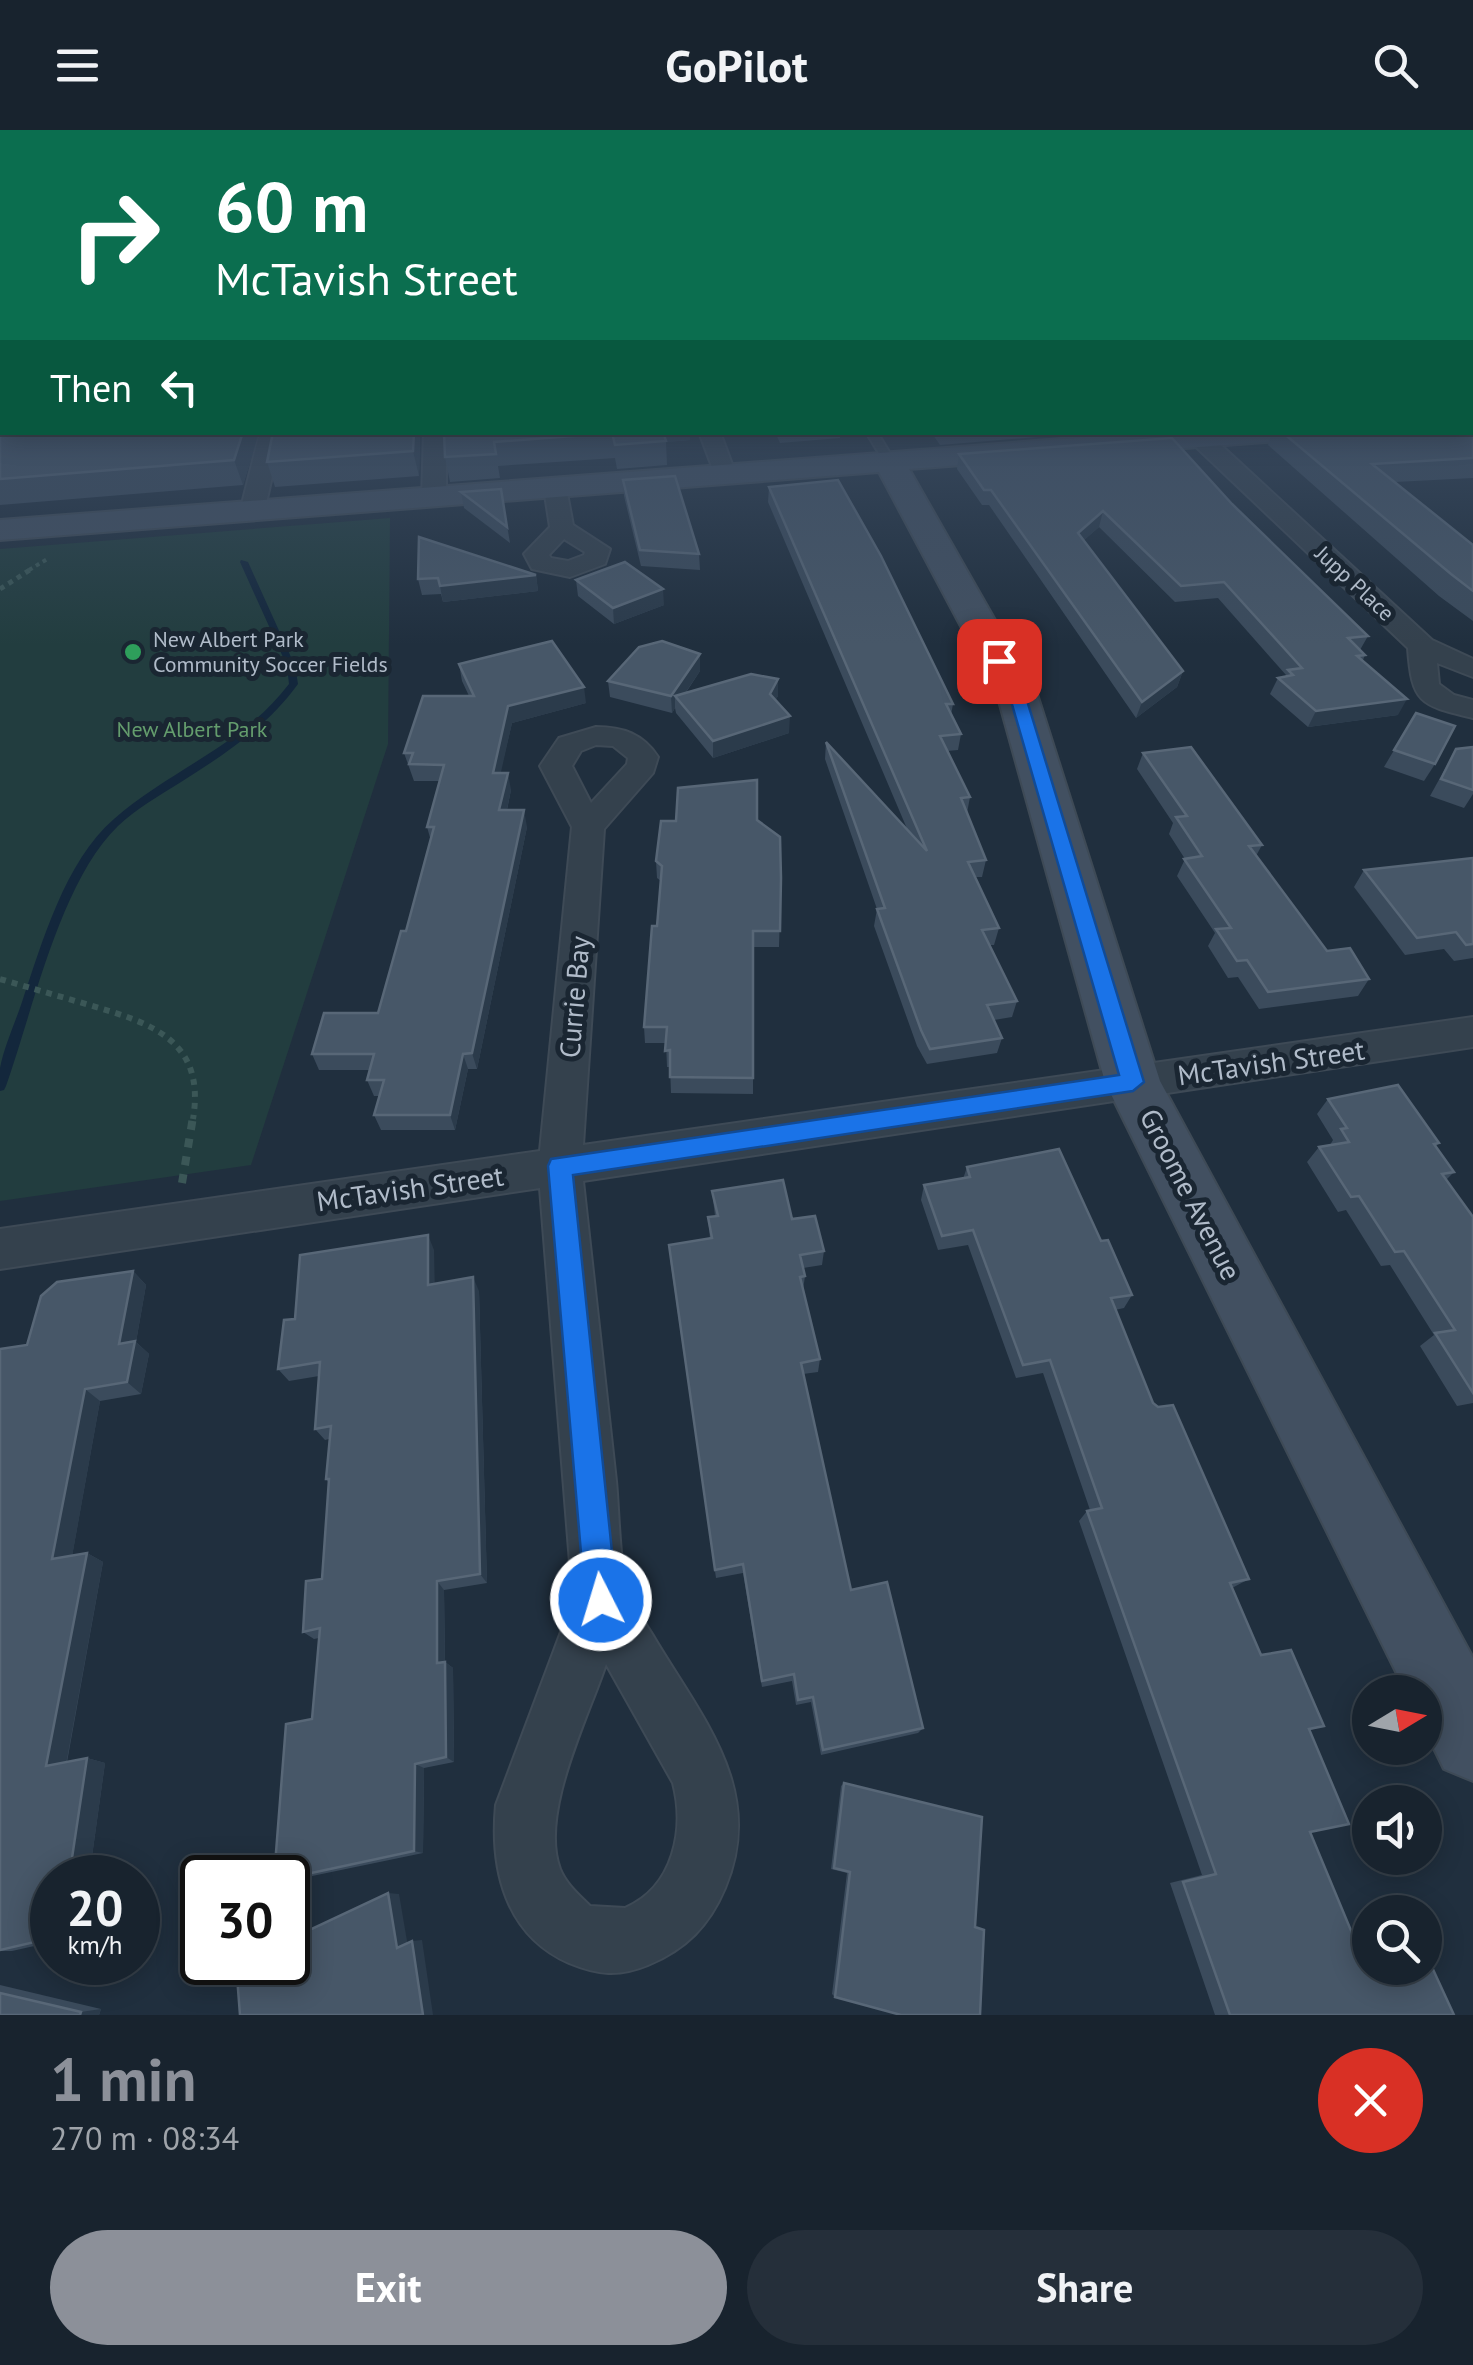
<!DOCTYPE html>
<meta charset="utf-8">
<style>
body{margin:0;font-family:"PT Sans",sans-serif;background:#252f3a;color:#f1f3f6;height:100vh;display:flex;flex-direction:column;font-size:38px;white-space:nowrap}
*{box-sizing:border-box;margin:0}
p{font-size:32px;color:#9fa4aa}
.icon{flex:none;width:55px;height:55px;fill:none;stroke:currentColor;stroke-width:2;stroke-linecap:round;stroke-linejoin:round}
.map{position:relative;height:1885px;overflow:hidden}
.sheet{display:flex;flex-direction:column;background:#18232e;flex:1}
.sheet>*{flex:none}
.banner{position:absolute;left:0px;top:0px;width:1475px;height:305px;box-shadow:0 5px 25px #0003,0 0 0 2px #36404a;background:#0b6e4f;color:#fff;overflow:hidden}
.needle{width:65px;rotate:80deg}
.fabs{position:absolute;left:1352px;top:1545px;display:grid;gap:20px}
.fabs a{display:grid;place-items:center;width:90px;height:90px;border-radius:50%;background:#18232e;box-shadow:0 5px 25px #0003,0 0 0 2px #36404a;font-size:50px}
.speed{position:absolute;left:30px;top:1725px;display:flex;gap:20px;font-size:50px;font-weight:700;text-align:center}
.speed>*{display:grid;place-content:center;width:130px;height:130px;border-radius:50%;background:#18232e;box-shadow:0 5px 25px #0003,0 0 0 2px #36404a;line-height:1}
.speed small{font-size:25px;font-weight:400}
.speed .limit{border:5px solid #111;border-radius:15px;background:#fff;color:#111}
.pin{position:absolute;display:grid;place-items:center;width:85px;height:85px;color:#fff;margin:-42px;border-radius:20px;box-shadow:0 5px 15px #0006}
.me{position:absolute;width:110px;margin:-55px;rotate:355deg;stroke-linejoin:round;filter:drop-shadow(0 0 8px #0008)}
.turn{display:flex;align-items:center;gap:35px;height:210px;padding:0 50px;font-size:45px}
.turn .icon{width:130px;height:130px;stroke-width:2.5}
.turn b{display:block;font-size:70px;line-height:85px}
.then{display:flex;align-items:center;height:95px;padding:0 50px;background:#0003;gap:20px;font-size:38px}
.round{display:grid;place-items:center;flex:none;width:105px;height:105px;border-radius:52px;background:#252f3a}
.head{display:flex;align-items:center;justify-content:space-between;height:170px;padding:0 50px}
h1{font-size:60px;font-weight:800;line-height:75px;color:#8c9099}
.button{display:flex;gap:20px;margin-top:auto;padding:20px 50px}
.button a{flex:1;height:115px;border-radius:60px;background:#8c9099;color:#fff;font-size:40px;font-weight:800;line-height:115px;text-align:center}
.button a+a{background:#252f3a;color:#f1f3f6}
header{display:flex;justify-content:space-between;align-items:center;height:130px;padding:0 50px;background:#18232e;font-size:45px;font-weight:800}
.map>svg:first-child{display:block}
.green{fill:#223d3f}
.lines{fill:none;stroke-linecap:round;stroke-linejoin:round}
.stream{fill:#13273c;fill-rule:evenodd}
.lane-casing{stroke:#3e4a56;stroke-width:4}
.street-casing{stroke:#3e4a56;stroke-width:4}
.secondary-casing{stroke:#3e4a56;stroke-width:4}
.path-far3{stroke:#3b5757;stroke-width:4;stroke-dasharray:4 4;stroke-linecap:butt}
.path-far2{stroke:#3b5757;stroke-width:5;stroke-dasharray:5 5;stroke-linecap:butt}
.path-far1{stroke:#3b5757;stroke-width:6;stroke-dasharray:6 6;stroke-linecap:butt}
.path{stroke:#3b5757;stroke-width:8;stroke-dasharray:9 9;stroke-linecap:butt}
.lane{fill:#34414d;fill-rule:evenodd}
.street{fill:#34414d;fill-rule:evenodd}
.secondary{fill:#425061;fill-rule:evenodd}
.wall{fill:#3b4b5c}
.shaded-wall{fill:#2b3b4b}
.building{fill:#475768;stroke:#586777;stroke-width:2.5}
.route{fill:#1a73e8;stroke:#114b97;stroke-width:2.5}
.leisure-dot{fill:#2e9e5b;stroke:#1a2632;stroke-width:4}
.labels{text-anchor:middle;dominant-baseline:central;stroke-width:10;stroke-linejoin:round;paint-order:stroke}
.far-street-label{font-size:22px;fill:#b0bbc9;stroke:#1a2632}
.far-poi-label{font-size:22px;fill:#b0bbc9;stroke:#1a2632;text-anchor:start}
.far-park-label{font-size:22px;fill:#649d6d;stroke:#1a2632}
.street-label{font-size:28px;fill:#b0bbc9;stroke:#1a2632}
</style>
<header><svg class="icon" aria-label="menu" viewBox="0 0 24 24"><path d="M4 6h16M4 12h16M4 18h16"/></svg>GoPilot<svg class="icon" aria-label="search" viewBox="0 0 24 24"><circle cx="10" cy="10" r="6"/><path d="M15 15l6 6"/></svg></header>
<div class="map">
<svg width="1473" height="1885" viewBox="0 0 1473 1885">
<rect width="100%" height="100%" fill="#202f3e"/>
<polygon class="green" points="390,388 388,614 251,1035 0,1071 0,419"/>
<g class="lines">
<path class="stream" d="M241,430L248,432L295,536L298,554C267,597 225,624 181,652C160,665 136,679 118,696C60,752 33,880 6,956L4,960L0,961C0,954 0,945 0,938C4,917 15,893 22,872C42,813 65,731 114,689C171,639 242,616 289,554L287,536L240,432Z"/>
<g class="lane-casing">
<polygon id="lane" points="866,302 877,302 896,333 894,335 886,335"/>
</g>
<g class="street-casing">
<g id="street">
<polygon points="260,302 282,302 264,382 252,389 240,382"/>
<polygon points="424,302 446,302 446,368 434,375 422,368"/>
<polygon points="699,302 720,302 736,345 733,350 717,350"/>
<path d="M1201,303L1209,304L1432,510L1473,529V547L1437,533L1439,554L1454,565L1473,570V588C1420,575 1412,574 1408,518L1193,314L1190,309Z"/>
<path d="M555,351L566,358L573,395L610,419L605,434L570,447L532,439L524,424L550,397L544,358ZM564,409L585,422L584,425L568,431L551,428L549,425Z"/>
<path d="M596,597C623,597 643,604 658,627L653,643L604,699L583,1015L1473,887V917L583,1051C594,1151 605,1251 616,1351C619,1381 619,1438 629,1464C634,1479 647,1495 655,1509C703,1589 766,1661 725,1758C709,1796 686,1819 648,1835C619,1847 598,1845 569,1833C505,1805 490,1739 496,1675L573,1470L540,1058L0,1139V1099L540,1021L572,697L540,636L559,608ZM596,615L613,616L628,628L627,634L591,673L572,636L581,621ZM606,1534L673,1653C685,1699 674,1757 625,1778L590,1776C579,1765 566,1754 560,1739C539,1684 588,1588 606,1534Z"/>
</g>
</g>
<g class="secondary-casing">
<polygon id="secondary" points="1155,302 1291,302 1277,311 909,339 1037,564 1160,951 1473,1528 1473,1651 1444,1639 1425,1600 1425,1562 1406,1562 1105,952 997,564 879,342 0,410 0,390"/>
</g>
<polyline class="path-far3" points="29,440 49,428"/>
<polyline class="path-far2" points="0,459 33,438"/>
<path class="path-far1" d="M0,849C30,858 59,866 89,875C152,893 206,911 193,989"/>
<polyline class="path" points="182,1053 193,987"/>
<use href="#lane" class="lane"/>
<use href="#street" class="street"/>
<use href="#secondary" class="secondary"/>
</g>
<g class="wall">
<polygon points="0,251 2,302 259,302 243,355 0,375"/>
<polygon points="1473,251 1473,348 1395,352 1473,415 1473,491 1439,466 1268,315 1272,302 1472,302"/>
<polygon points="420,302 419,346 275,357 267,332"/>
<polygon points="444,302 690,302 690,310 666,312 667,335 617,339 615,328 498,336 500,348 450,352 445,327"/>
<polygon points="775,302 840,302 840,308 780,313"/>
<polygon points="931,302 1099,302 940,315"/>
<polygon points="959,324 1232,374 1368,506 1360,520 1365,525 1363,530 1398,585 1308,597 1270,564 1278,548 1285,547 1286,545 1218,468 1175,472 1099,397 1084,410 1183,541 1177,557 1136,588 989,375 982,375 957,339"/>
<polygon points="623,350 699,424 700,440 641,436 624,366"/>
<polygon points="769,357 953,574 951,585 961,604 958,620 947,621 970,667 967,683 986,730 982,747 975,747 999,798 994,815 990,815 1017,871 1012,887 994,890 1002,908 997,923 927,934 917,916 874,796 877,779 825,629 826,612 908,701 768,372"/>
<polygon points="501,359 510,413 464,378 461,362"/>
<polygon points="536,445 538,461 443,472 441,464 422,465 418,449"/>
<polygon points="576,450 664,475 614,494 578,466"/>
<polygon points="700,524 700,541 685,564 778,566 775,570 789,603 713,628 676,583 675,578 672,583 610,567 608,551"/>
<polygon points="459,534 586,573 512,593 500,643 511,660 507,680 527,697 477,939 468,939 455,1000 381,1000 374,985 379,966 374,966 367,950 370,940 319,940 312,924 378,883 406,801 431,711 427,697 439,651 414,651 404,623 469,566 462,551"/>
<polygon points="1416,583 1435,634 1424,651 1384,637"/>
<polygon points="1473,617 1473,664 1464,678 1430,666 1456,619"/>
<polygon points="1143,623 1262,715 1256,726 1327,821 1369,849 1358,866 1259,879 1238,847 1228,848 1208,816 1215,803 1177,746 1185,729 1169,704 1173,693 1137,639"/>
<polygon points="757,690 781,748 779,817 753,817 753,964 671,963 670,937 667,937 666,913 645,913 644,897 657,796 661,751 657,748 656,731"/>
<polygon points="1473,728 1473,828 1454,831 1444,819 1405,825 1354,757 1364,740"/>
<polygon points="1328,969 1439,1013 1436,1016 1454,1042 1446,1050 1473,1087 1473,1273 1457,1276 1420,1216 1434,1205 1390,1135 1381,1136 1346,1080 1338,1082 1307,1032 1319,1017 1330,1015 1333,1010 1317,984"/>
<polygon points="967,1037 1101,1111 1132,1165 1124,1178 1115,1180 1153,1273 1249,1449 1232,1458 1261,1525 1324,1596 1310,1600 1310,1702 1355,1810 1370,1806 1370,1838 1454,1885 1215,1885 1170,1753 1202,1745 1079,1391 1087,1381 1090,1380 1043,1243 1016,1248 968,1115 938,1120 921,1070 924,1055 963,1049"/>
<polygon points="712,1061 792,1089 824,1121 822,1135 803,1138 805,1146 803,1160 820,1229 818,1242 803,1244 851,1460 923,1598 918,1603 821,1625 811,1572 796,1575 792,1551 762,1557 743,1443 716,1448 670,1129 710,1109 708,1087 715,1086"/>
<polygon points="434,1120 434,1154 479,1161 487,1453 444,1460 445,1532 453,1538 454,1632 424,1638 423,1723 288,1751 312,1589 319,1508 314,1509 303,1502 322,1449 329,1353 326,1349 329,1309 325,1310 315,1299 319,1246 289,1251 278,1239 295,1189"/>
<polygon points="133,1141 146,1155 136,1212 149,1224 141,1264 100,1271 72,1426 87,1423 103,1432 67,1632 87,1628 105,1633 89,1748 52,1748 52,1812 12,1821 0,1821 0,1219 27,1215"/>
<polygon points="844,1653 982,1687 835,1867 832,1864 847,1743 831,1739 841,1656"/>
<polygon points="0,1855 101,1879 99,1885 0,1885"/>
</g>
<g class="shaded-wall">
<polygon points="243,302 259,302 243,355 234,330"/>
<polygon points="414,302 420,302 419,346 413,321"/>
<polygon points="660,302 690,302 690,310 666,312"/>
<polygon points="1103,381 1099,397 1074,419 1078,403"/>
<polygon points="536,445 538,461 443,472 440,456"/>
<polygon points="663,459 664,475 614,494 613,478"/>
<polygon points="700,524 700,541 679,572 675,566 675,578 672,583 671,566"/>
<polygon points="1183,541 1177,557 1136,588 1142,572"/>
<polygon points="778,549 778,566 770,581 770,564"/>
<polygon points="584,557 586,573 512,593 497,660 493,643 508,576"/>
<polygon points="1407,569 1398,585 1308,597 1316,581"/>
<polygon points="790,586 789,603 713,628 713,611"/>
<polygon points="508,643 511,660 503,697 499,680"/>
<polygon points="524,680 527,697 477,939 472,923"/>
<polygon points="463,924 468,939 455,1000 450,985"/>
<polygon points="428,1105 434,1120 435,1168 428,1155"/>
<polygon points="133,1141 146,1155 136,1212 149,1224 141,1264 127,1252 119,1214"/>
<polygon points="473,1147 479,1161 487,1453 480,1444"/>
<polygon points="85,1259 100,1271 70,1438 52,1429"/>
<polygon points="87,1423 103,1432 65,1640 46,1636"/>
<polygon points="437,1451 444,1460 445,1540 437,1533"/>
<polygon points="445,1532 453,1538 454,1632 446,1627"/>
<polygon points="87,1628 105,1633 89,1748 69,1748"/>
<polygon points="415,1634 424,1638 423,1723 414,1721"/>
<polygon points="388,1763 399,1764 408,1817 397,1818"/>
<polygon points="422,1810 433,1885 423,1885 412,1811"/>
<polygon points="101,1879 99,1885 80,1885 81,1882"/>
</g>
<g class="building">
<polygon points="0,251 2,251 2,302 243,302 234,330 0,349"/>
<polygon points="1473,251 1473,328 1372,334 1473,415 1473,461 1451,444 1282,302 1472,302"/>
<polygon points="273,302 414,302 413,321 267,332"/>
<polygon points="444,302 663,302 666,311 615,315 612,303 494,312 496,324 445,327"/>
<polygon points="1172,308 1232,374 1368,506 1348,508 1365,525 1357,526 1407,569 1316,581 1278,548 1293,545 1288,540 1302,538 1224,452 1181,456 1103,381 1078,403 1183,541 1142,572 991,360 984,360 959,324"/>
<polygon points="675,346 699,424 640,420 623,350"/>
<polygon points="838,350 881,426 953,574 946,574 961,604 940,606 970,667 961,668 986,730 968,732 999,798 982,800 1017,871 987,875 1002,908 930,919 921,900 877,779 885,778 826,612 927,721 769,357"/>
<polygon points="501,359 507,397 461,362"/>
<polygon points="419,407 536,445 440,456 438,448 418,449"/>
<polygon points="625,432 663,459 613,478 576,450"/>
<polygon points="552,511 584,557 508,576 493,643 508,643 499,680 524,680 472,923 463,924 450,985 374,985 384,950 367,950 374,924 312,924 324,883 378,883 401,801 406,801 434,697 427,697 444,635 409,634 413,623 404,623 423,566 474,566 459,534"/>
<polygon points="662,511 700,524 671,566 608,551 639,517"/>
<polygon points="751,544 778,549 770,564 790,586 713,611 675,566"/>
<polygon points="1416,583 1455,596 1435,634 1394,620"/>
<polygon points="1191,617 1262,715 1249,716 1327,821 1350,818 1369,849 1268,862 1247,830 1237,831 1216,799 1231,798 1184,729 1202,726 1176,687 1187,686 1143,623"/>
<polygon points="1473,617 1473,660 1441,649 1456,619"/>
<polygon points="757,650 757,690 780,707 781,748 780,801 753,801 753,948 670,947 670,920 665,921 667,897 644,897 652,796 657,796 662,736 656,731 661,691 676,691 678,658"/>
<polygon points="1473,728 1473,814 1466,815 1456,802 1417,808 1364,740"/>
<polygon points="1398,955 1439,1013 1434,1014 1454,1042 1442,1044 1473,1087 1473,1263 1435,1203 1455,1200 1404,1121 1395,1122 1359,1066 1351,1067 1319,1017 1349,1012 1341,999 1347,998 1328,969"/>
<polygon points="1059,1019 1101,1111 1108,1110 1132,1165 1111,1168 1153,1273 1158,1277 1173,1275 1249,1449 1230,1453 1261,1525 1291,1520 1324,1596 1309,1599 1349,1694 1310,1702 1357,1815 1370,1812 1370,1838 1425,1838 1425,1822 1454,1885 1230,1885 1183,1752 1216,1744 1087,1381 1102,1378 1050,1230 1023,1235 973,1100 942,1106 924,1055 970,1047 967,1037"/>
<polygon points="783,1050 792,1089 815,1086 824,1121 800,1125 805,1146 800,1147 820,1229 801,1233 851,1460 887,1452 923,1598 823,1620 813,1567 798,1570 794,1544 762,1551 743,1434 715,1440 669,1115 712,1108 708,1087 718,1086 712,1061"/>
<polygon points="428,1105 428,1155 473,1147 480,1444 437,1451 437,1533 445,1532 446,1627 415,1634 414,1721 288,1748 274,1748 286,1594 312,1589 320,1498 303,1502 306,1451 322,1449 329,1349 326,1349 331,1296 315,1299 320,1232 278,1239 284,1190 295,1189 300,1125"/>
<polygon points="133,1141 119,1214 135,1211 127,1252 85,1259 52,1429 87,1423 46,1636 87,1628 69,1748 52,1748 52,1808 0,1820 0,1219 27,1215 41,1166 57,1152"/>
<polygon points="844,1653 982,1687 975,1797 984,1800 980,1885 901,1885 835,1867 850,1742 834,1738"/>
<polygon points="388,1763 397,1818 412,1811 423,1885 240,1885 236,1833 288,1832 288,1810"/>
<polygon points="0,1863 81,1882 80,1885 0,1885"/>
</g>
<linearGradient id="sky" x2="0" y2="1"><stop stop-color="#121a22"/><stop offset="0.49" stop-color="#3c4d63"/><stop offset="1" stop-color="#3c4d63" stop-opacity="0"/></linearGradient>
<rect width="1473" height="515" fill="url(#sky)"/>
<polygon class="route" points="999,526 1004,527 1025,564 1144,952 1133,961 573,1045 617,1470 612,1481 601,1486 590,1481 585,1470 548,1036 551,1029 1119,945 1009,564 991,531"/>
<circle class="leisure-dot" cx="133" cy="522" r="10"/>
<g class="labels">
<g class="far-street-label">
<text transform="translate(1355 453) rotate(43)">Jupp Place</text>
</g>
<g class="far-poi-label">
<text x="153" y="509">New Albert Park<tspan x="153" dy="25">Community Soccer Fields</tspan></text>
</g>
<g class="far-park-label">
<text x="192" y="599">New Albert Park</text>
</g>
<g class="street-label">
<text transform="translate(574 867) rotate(-85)">Currie Bay</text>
<text transform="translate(1271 932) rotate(-8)">McTavish Street</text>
<text transform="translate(410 1058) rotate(-8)">McTavish Street</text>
<text transform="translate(1191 1064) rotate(63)">Groome Avenue</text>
</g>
</g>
</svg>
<div class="fabs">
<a><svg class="needle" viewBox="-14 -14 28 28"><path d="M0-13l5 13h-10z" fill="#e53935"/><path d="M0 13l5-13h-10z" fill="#9fa4aa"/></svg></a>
<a><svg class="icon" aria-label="sound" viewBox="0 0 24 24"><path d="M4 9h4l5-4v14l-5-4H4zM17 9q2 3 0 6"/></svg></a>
<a><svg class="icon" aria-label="search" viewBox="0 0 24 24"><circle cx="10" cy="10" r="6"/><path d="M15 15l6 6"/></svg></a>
</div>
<div class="speed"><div>20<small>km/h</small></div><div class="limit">30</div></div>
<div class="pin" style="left:999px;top:531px;background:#d93025"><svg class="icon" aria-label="arrive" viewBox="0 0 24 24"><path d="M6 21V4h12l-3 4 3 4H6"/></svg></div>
<svg class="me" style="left:601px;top:1470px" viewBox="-20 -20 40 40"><circle r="17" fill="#1a73e8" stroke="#fff" stroke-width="3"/><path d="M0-11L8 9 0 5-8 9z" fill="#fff"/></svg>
<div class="banner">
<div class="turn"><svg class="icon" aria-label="right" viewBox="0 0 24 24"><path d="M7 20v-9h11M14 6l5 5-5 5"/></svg><div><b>60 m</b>McTavish Street</div></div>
<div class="then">Then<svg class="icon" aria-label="left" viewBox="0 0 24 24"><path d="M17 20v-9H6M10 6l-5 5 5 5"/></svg></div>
</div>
</div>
<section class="sheet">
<div class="head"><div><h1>1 min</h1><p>270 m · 08:34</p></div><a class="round" style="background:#d93025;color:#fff"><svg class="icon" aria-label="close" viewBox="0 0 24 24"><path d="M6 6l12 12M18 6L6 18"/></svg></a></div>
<div class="button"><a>Exit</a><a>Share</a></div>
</section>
